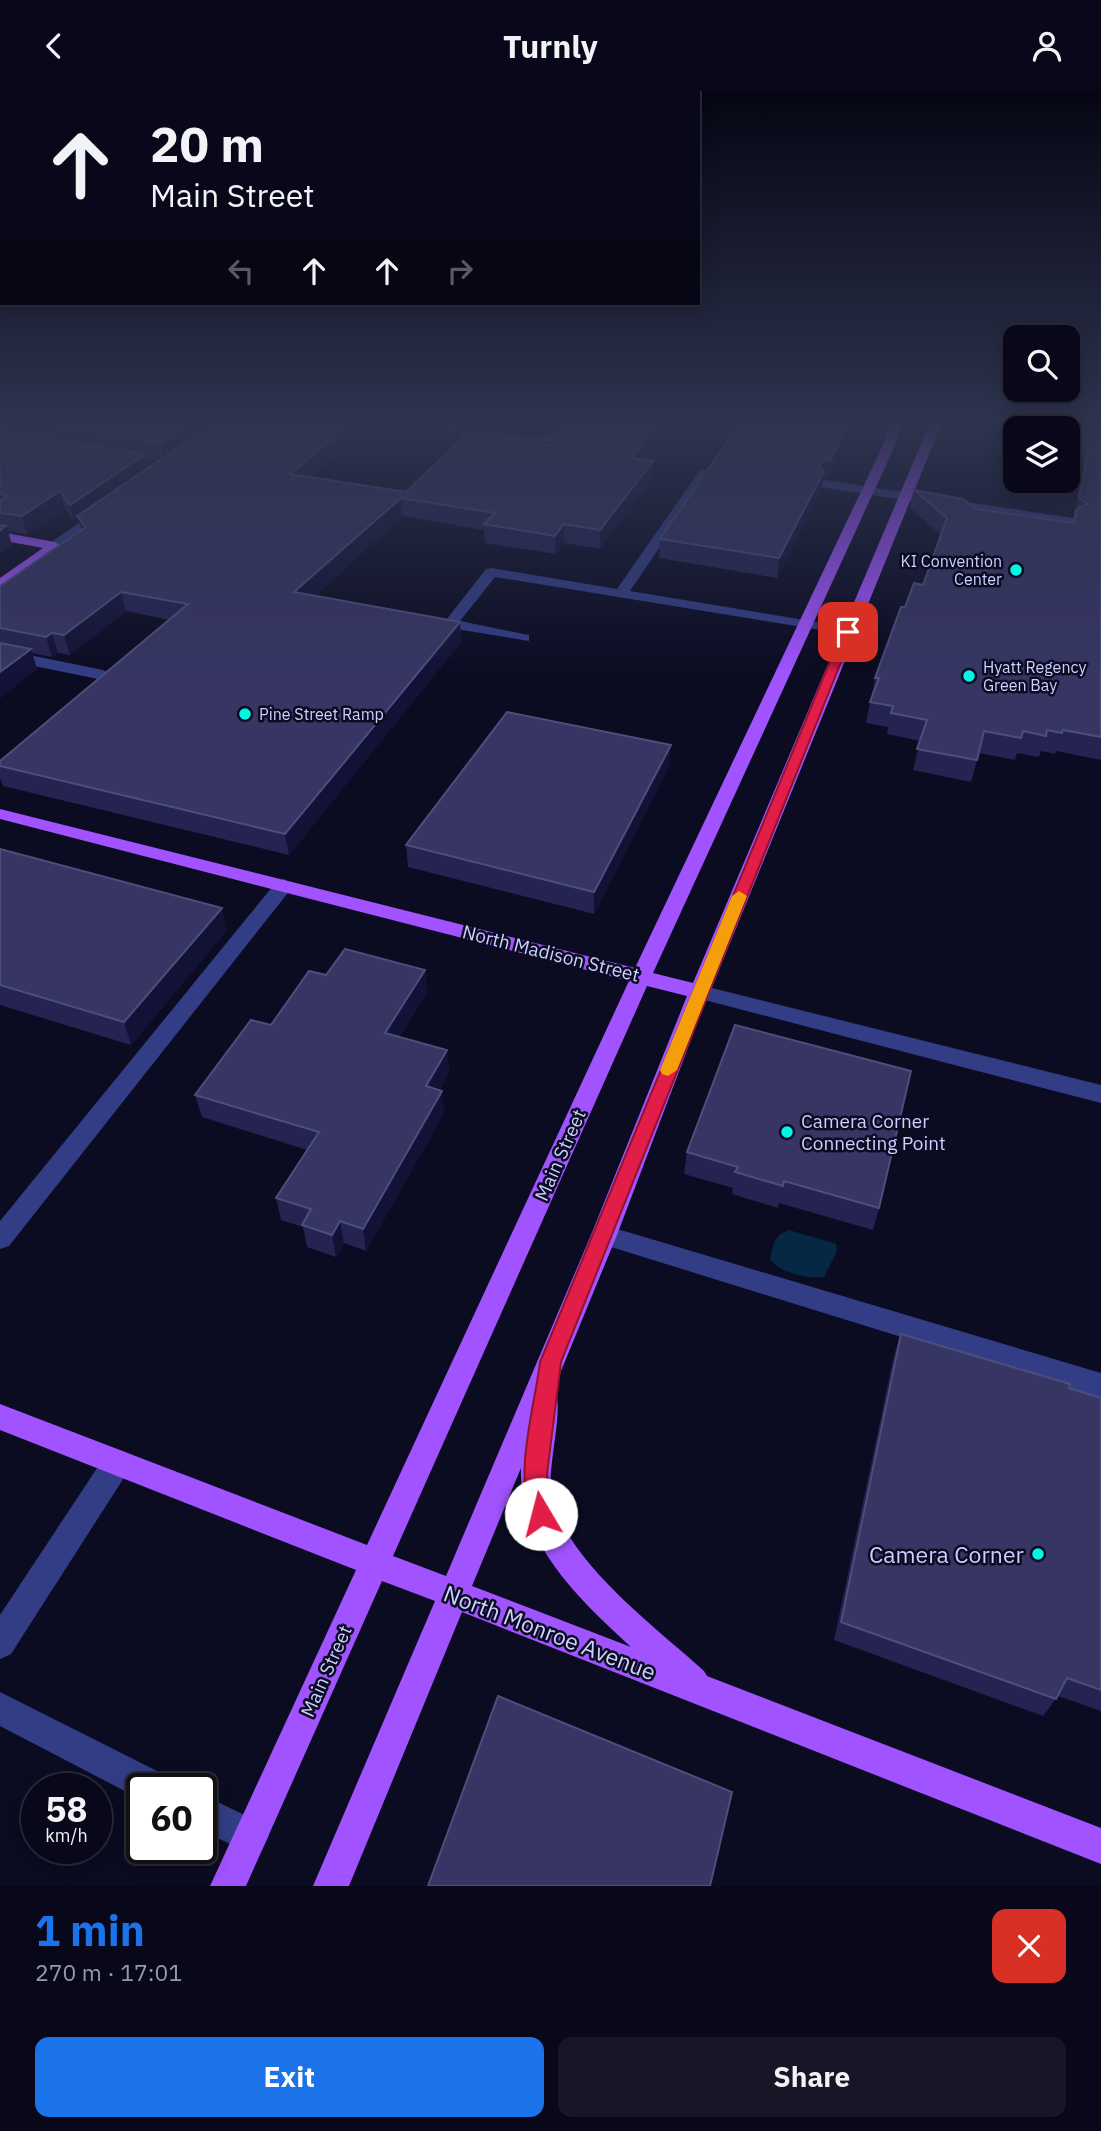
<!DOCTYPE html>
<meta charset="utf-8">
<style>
body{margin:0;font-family:"IBM Plex Sans",sans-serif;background:#161627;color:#f1f3f6;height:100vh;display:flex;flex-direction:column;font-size:26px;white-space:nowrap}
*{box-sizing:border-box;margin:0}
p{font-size:23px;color:#989aa2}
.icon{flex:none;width:38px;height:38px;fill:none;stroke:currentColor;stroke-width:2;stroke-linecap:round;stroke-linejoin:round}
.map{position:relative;height:1795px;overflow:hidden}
.sheet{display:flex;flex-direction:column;background:#08081a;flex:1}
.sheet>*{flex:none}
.guide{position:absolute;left:0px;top:0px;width:700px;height:214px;box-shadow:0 4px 18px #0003,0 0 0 2px #292939;background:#08081a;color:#f1f3f6;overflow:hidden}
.fabs{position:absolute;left:1003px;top:234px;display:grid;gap:14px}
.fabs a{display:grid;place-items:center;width:77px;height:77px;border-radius:14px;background:#08081a;box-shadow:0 4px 18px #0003,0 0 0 2px #292939;font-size:35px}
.speed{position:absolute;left:21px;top:1682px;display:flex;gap:14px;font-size:35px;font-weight:700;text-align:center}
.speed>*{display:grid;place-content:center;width:91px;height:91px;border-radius:50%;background:#08081a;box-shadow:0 4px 18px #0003,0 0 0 2px #292939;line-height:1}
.speed small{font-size:18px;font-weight:400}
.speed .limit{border:4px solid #111;border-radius:10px;background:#fff;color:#111}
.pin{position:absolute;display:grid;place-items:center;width:60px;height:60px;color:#fff;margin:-30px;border-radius:14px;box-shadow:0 4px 10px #0006}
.me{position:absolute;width:77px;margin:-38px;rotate:352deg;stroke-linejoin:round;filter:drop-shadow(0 0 5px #0008)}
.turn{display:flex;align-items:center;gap:24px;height:147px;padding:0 35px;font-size:32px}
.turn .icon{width:91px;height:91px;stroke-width:2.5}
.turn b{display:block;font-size:49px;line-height:60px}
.lanes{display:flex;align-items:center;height:66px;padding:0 35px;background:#0003;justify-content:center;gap:35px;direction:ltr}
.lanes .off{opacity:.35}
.round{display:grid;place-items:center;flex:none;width:74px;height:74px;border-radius:14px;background:#161627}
.summary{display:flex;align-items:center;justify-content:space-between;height:119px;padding:0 35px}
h1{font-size:42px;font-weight:700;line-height:52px;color:#1a73e8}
.button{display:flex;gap:14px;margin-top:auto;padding:14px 35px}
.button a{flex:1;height:80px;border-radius:14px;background:#1a73e8;color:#fff;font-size:28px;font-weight:700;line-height:80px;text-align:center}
.button a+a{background:#161627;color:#f1f3f6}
header{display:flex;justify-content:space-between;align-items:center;height:91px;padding:0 35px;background:#08081a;font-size:32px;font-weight:700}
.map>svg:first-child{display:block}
.water{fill:#072845}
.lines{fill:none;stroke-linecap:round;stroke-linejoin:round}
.minor{fill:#323d85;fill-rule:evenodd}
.major{fill:#a053ff;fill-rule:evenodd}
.wall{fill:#242351;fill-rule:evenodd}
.shaded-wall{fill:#121236}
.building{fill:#363564;stroke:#4d4e7c;stroke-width:2}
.route{fill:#e11d48;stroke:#92132f;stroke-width:2}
.slow{fill:#f59e0b}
.poi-dot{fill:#00f7e4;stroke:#0b0b22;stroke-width:2.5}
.labels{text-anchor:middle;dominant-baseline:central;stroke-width:5;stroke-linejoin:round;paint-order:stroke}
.far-poi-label{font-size:16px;fill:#cccfff;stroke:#0b0b22;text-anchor:start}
.street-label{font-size:19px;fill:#cccfff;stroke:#0b0b22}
.poi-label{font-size:19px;fill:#cccfff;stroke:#0b0b22;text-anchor:start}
.near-poi-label{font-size:23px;fill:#cccfff;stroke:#0b0b22;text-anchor:end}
.near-street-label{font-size:23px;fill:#cccfff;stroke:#0b0b22}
</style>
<header><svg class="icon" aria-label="back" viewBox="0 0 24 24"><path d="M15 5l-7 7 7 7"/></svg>Turnly<svg class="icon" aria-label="person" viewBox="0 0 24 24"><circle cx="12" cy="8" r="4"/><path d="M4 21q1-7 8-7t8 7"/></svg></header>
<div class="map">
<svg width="1101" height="1795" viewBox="0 0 1101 1795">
<rect width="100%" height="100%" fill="#0b0b22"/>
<path class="water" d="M789,1139L836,1153L837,1160L824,1186C809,1189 778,1181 770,1168C773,1155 774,1144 789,1139Z"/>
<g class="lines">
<g class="minor">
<path d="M418,334C446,333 539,353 556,342C559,340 561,337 564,334H576L564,348L537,354L424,337Z"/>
<polygon points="704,378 710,382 630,500 847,536 855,541 852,544 495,486 460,530 529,544 529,550 450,537 443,533 486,478 491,477 617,498 700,379"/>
<polygon points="824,389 1072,427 1079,431 1072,435 820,396 820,390"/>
<polygon points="99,418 111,421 60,458 50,458 50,452"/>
<polygon points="0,558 103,579 111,584 103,589 0,568"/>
<polygon points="284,788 294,794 291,798 9,1155 0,1158 0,1130 277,790"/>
<polygon points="700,894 1101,994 1101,1012 693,906 689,901 693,896"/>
<polygon points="604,1134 1101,1282 1101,1308 595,1151 591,1144 595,1137"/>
<polygon points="117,1358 127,1362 131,1372 127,1382 11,1563 0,1568 0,1524 107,1362"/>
<polygon points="0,1601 169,1686 174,1698 142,1698 142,1709 0,1635"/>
<polygon points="201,1703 263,1733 269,1745 263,1757 251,1763 201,1739"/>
</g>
<g class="major">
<path d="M888,334H900L896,352L653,882L693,892L929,334H941L697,933L617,1144L554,1297C565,1314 548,1371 551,1397C558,1465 656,1536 704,1580L707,1585L1101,1737V1773L462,1521L349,1795H313L435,1510L382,1490L246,1795H210L356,1479L0,1339V1313L367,1454L629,890L0,728V718L635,877L884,352ZM647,895L687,905L591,1144L446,1485L393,1465ZM521,1377C518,1452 580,1509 631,1556L472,1495Z"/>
<polygon points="0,441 55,451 62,455 0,498 0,487 43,457 0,449"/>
</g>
</g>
<g class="wall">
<path d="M0,334H359L360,343L310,386L406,401L550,355L570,334H671L644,369L652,388L600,458L564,452L555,463L485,452L484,439L402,425L315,505L460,531L461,551L289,764L3,695L0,687V670L170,529L126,520L70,564L58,562L52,566L32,562L37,578L0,607V495L81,439L79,429L74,432L65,418L27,443L8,440L12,454L0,462V340L10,342L9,341L0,339ZM146,367L154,369H159L148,377Z"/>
<polygon points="738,334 828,387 823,388 822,399 777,487 659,467 660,448"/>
<polygon points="1101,334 1101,669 1056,660 1055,663 1041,660 1039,666 1017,662 1015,669 979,662 971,691 913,679 920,650 887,643 888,636 866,632 875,587 905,516 923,494 941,444 910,417 914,399 975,418 1073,432 1084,376 1068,374 1068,338"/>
<polygon points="669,676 594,823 408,776 406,754"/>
<polygon points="0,758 227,839 131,954 0,914"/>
<polygon points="425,879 427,902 399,946 447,959 449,982 439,999 444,1022 366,1160 344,1152 336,1166 307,1156 303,1136 281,1129 276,1107 307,1059 202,1026 195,1004 326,884"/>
<polygon points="687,1061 879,1117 873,1139 779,1112 778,1117 732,1103 733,1097 684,1083"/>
<polygon points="901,1243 1101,1307 1101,1620 1058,1605 1043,1625 834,1549 894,1264"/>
</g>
<g class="shaded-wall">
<polygon points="188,334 217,334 164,370 161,353"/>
<polygon points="349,334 359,334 360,343 292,401 290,383"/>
<polygon points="658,334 671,334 632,385 632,367"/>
<polygon points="848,334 854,334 828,387 823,388 822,399 777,487 779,467 821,370"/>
<polygon points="1015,358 1015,374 1005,378 1009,360"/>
<polygon points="145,363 149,381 77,425 79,429 74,432 70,414"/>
<polygon points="653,370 652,388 600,458 600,439"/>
<polygon points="60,400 65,418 27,443 22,425"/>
<polygon points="401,407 402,425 297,521 294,501"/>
<polygon points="564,433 564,452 555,463 555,445"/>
<polygon points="6,435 12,454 0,462 0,440"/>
<polygon points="121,501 126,520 70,564 64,544"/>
<polygon points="460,531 461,551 289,764 285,743"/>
<polygon points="52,542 58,562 52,566 46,546"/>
<polygon points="31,558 37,578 0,607 0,581"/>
<polygon points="671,654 669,676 594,823 594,801"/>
<polygon points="222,817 227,839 131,954 124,931"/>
<polygon points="425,879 427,902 387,964 385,942"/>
<polygon points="447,959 449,982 428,1017 426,995"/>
<polygon points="442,1000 444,1022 366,1160 363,1138"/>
<polygon points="340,1130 344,1152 336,1166 332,1144"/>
</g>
<g class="building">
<polygon points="44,334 188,334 161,353"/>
<polygon points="212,334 349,334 290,383 406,401 468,342 550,355 570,334 658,334 632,367 653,370 600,439 564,433 555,445 484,433 495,422 401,407 294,501 460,531 285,743 0,675 0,670 188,513 121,501 64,544 52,542 46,546 0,537 0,495 86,436 77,425"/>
<polygon points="738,334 848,334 830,369 821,370 820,378 824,380 779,467 660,448"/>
<polygon points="1017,334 1101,334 1101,646 1063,639 1062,642 1047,639 1046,645 1023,640 1021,647 984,640 977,669 917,658 927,629 891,622 893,615 870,611 879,587 875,587 901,516 905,516 914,492 923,494 947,427 914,399 963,408 975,418 1074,432 1076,419 1087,413 1079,406 1089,358 1068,355 1068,338 1016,338"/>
<polygon points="0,340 145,363 70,414 60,400 22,425 0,422 0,410 8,405 0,403"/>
<polygon points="1015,341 1015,358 1009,360"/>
<polygon points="0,434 6,435 0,440"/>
<polygon points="0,552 31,558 0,581"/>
<polygon points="507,621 671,654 594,801 406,754"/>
<polygon points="0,758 222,817 124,931 0,894"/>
<polygon points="345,858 425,879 385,942 447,959 426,995 442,1000 363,1138 340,1130 332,1144 302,1134 311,1118 276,1107 319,1041 195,1004 251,929 271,934 309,880 326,884"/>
<polygon points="735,934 911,980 879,1117 784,1090 783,1095 735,1081 738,1076 687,1061"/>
<polygon points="901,1243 1070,1293 1069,1297 1101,1307 1101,1599 1067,1587 1056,1608 841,1531"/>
<polygon points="498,1605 732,1701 710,1795 428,1795"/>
</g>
<linearGradient id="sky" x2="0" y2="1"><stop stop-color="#060613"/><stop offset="0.57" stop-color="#2e344f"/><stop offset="1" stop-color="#2e344f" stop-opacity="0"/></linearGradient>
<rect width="1101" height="585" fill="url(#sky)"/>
<path class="route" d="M843,539L853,541L561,1271L547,1383L553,1423L549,1430L541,1434L533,1430C513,1383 534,1320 540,1271Z"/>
<polygon class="slow" points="739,800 747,805 677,979 668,985 662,983 660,979 732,805"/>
<g class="poi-dot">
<circle cx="1016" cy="479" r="7"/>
<circle cx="969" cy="585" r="7"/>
<circle cx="245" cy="623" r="7"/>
<circle cx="787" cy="1041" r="7"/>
<circle cx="1038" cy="1463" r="7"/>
</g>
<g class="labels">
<g class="far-poi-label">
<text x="1002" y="470" text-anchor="end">KI Convention<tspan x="1002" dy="18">Center</tspan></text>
<text x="983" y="576">Hyatt Regency<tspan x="983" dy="18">Green Bay</tspan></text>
<text x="259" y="623">Pine Street Ramp</text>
</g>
<g class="street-label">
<text transform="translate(551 862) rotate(14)">North Madison Street</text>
<text transform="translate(560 1064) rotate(-66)">Main Street</text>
<text transform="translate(326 1580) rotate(-66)">Main Street</text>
</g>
<g class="poi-label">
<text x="801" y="1030">Camera Corner<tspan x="801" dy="22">Connecting Point</tspan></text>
</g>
<g class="near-poi-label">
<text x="1024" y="1463">Camera Corner</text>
</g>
<g class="near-street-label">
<text transform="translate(550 1541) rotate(21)">North Monroe Avenue</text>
</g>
</g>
</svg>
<div class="fabs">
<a><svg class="icon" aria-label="search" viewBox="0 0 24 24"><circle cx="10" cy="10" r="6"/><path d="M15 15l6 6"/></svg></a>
<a><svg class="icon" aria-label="layers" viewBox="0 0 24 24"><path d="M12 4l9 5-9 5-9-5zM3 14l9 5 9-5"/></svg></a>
</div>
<div class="speed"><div>58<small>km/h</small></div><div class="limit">60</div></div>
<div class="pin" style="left:848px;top:541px;background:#d93025"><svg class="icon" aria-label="arrive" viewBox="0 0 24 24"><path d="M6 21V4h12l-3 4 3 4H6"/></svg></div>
<svg class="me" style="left:541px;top:1423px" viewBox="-20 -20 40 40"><circle r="19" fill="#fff"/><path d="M0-13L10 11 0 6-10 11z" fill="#e11d48"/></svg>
<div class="guide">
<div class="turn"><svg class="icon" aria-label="ahead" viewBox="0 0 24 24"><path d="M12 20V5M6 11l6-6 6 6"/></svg><div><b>20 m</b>Main Street</div></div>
<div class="lanes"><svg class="icon off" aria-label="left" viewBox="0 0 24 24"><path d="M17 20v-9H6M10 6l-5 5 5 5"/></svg><svg class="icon" aria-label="ahead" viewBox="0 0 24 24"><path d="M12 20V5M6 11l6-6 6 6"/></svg><svg class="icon" aria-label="ahead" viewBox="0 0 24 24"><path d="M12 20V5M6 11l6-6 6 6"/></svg><svg class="icon off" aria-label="right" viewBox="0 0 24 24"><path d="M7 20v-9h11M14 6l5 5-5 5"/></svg></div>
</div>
</div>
<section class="sheet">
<div class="summary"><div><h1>1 min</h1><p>270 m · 17:01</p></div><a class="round" style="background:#d93025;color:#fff"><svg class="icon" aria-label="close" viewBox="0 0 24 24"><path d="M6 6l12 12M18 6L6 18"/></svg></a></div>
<div class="button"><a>Exit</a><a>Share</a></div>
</section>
